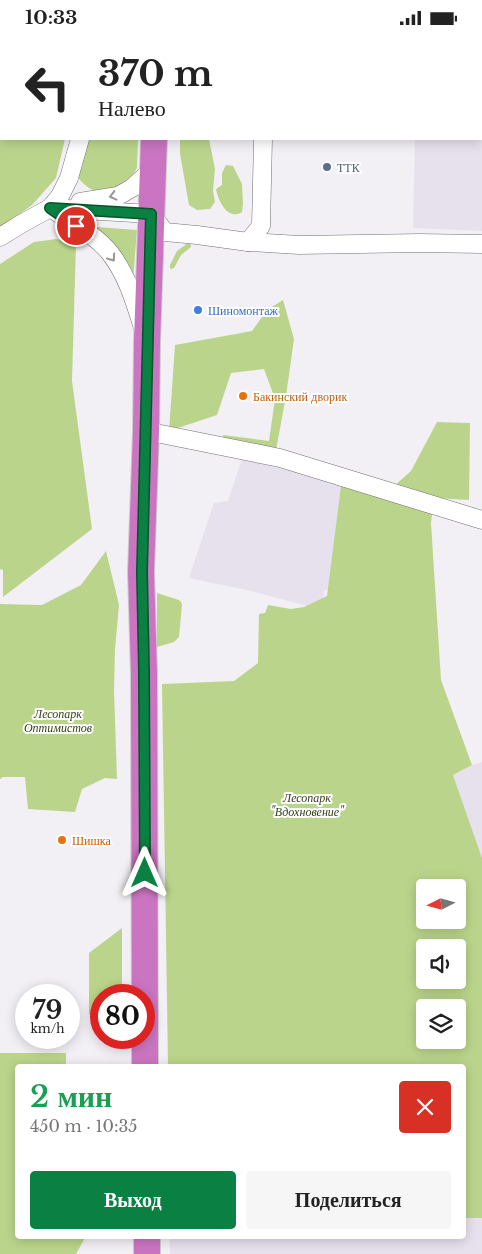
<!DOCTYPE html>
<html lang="ru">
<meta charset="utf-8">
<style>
body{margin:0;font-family:"Libre Baskerville",serif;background:#f6f6f6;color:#222;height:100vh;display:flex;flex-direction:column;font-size:19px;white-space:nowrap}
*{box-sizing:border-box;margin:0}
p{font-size:16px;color:#767676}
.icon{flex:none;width:28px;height:28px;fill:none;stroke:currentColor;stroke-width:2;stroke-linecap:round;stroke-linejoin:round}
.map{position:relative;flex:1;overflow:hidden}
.side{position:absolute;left:15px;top:1029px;width:451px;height:175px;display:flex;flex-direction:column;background:#fff;border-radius:5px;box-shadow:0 2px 12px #0003}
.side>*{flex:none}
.hud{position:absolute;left:0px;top:0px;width:482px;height:105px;box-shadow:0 2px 12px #0003;background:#fff;color:#222;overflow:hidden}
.needle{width:32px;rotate:264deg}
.fabs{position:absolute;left:416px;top:844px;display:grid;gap:10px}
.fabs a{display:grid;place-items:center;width:50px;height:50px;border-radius:5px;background:#fff;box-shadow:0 2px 12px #0003;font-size:25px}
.speed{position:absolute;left:15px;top:949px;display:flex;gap:10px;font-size:25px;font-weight:700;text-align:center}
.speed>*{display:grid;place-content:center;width:65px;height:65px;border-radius:50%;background:#fff;box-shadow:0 2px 12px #0003;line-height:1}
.speed small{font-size:12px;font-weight:400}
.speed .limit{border:8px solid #d22;background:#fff;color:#111}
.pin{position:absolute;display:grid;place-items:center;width:42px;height:42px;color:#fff;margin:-21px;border:2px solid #fff;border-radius:50%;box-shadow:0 1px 5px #0007}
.me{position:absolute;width:55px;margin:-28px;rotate:0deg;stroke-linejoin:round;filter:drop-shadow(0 0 4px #0008)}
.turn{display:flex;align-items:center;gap:18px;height:105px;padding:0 15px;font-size:22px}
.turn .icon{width:65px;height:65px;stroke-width:2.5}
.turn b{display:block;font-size:35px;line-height:42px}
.round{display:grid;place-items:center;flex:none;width:52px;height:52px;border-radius:5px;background:#f6f6f6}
.head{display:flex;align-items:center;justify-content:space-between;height:85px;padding:0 15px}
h1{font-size:30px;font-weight:600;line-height:38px;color:#1e9e55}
.button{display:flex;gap:10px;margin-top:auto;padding:10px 15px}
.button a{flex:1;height:58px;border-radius:5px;background:#0b8043;color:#fff;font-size:20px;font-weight:600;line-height:58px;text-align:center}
.button a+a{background:#f6f6f6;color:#222}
.status{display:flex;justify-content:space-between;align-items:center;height:35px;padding:0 25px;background:#fff;direction:ltr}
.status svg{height:14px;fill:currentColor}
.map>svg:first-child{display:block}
.built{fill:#e7e1ee}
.green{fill:#bad58b;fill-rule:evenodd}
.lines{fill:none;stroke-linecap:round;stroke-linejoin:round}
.minor-casing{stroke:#726f74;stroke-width:19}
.highway-casing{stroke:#ccc;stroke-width:28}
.minor{stroke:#fff;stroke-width:18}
.highway{stroke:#cb75c2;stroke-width:26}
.oneway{stroke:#969697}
.route-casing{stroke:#07532c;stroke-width:12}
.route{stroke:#0b8043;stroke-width:9}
.service-dot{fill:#5c6f8a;stroke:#fefefe;stroke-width:2}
.shop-dot{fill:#3f7fe0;stroke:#fefefe;stroke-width:2}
.food-dot{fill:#e8710a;stroke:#fefefe;stroke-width:2}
.labels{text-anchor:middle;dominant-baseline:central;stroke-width:4;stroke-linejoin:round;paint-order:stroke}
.service-label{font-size:12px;fill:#4e5e75;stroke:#fefefe;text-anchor:start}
.shop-label{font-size:12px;fill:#366cbe;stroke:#fefefe;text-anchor:start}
.food-label{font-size:12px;fill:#c56008;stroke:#fefefe;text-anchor:start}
.park-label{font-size:12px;font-style:italic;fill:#33401a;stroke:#fefefe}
</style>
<div class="status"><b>10:33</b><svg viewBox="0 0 49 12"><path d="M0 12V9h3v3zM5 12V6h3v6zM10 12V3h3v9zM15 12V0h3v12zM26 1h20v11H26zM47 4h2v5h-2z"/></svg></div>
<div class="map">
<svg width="482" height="1219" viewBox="0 0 482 1219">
<rect width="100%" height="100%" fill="#f2f0f5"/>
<g class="built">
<polygon points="418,0 482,0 482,196 413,193 415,104 481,104 481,1 418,1"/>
<polygon points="242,424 350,450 333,552 324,556 322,575 251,556 189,543 214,468 228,466"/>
<polygon points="482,727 482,823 453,740 472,730"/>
<polygon points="464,1183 482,1183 482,1219 170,1219 170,1201 464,1201"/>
</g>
<g class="green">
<polygon points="0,0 13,0 14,1 1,1 1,104 65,104 56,143 32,170 0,193"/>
<path d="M85,104H138L137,133L125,154L103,160C93,155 84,152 78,142Z"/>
<polygon points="180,104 209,104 215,134 213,156 215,167 210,174 197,175 189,170 180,119"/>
<path d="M226,130L233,131L242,149L243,169L242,177C228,186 218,166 216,154L222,150V138Z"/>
<path d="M97,192L137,195L133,245C128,234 124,222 117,213C111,206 103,201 96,194Z"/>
<polygon points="56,204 76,209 72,346 92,494 3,562 3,535 0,534 0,229 34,207"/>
<polygon points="188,208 190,208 191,211 191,212 181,220 174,233 171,234 170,233 170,230 177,216"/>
<polygon points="283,265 294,304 286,361 276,415 223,407 223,400 269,406 275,364 264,334 231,338 217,380 169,396 175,310 252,296 267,275"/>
<path d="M437,387L470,388L469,465L434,463L431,488L441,645L472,730L453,740L482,823V1183H464V1031H168L162,649L234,646L258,628L259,579L265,578L268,570L291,574L304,572L327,561L341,451L383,461L411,436ZM425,852H458V885H425ZM425,912H458V945H425ZM425,972H458V1005H425Z"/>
<polygon points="106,516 119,570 115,614 114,655 117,744 105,743 82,754 75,777 28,774 25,742 3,742 0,744 0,569 42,570 81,550"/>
<polygon points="157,558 179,565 181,567 182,570 179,602 174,607 157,612"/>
<polygon points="122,893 122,960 101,960 101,985 89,979 89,918"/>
<polygon points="0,1018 66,1018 66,1031 18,1031 18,1201 86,1201 76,1219 0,1219"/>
</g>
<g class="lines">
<g class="minor-casing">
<g id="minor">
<polyline points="101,1 101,0"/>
<polyline points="376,1 377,0"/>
<polyline points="80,167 118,161 132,153 153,134"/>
<polyline points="50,173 151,179 165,197 197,200 248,207 299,210 419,208 482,209"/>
<path d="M51,173C70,187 95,199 110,218C127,240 135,267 143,293"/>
<polyline points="0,202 21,189 50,173 60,161 69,143 80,104"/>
<polyline points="248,207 261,191 263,104"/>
<polyline points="146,396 280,423 482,485"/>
</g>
</g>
<g class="highway-casing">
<g id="highway">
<polyline points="159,1 159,0"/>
<polyline points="145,1031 144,638 141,537 146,396 147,307 154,104"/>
<polyline points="147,1201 147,1219"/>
</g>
</g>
<use href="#minor" class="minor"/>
<use href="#highway" class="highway"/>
</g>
<defs><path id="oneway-chevron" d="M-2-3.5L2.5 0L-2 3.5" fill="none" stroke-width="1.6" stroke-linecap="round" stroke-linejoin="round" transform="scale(1.25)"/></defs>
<g class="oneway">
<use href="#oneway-chevron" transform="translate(113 161) rotate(166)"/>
<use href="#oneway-chevron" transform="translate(112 223) rotate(55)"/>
</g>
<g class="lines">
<g class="route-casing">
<polyline id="route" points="76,191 50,173 151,179 142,537 144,638 145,838"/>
</g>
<use href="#route" class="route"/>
</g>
<circle class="service-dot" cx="327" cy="132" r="5"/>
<circle class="shop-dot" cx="198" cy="275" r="5"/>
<g class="food-dot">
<circle cx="243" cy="361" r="5"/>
<circle cx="62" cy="805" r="5"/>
</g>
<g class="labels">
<g class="service-label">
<text x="337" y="132">ТТК</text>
</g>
<g class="shop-label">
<text x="208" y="275">Шиномонтаж</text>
</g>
<g class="food-label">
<text x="253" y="361">Бакинский дворик</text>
<text x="72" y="805">Шишка</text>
</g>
<g class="park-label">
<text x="58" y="678">Лесопарк<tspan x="58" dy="14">Оптимистов</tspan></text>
<text x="307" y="762">Лесопарк<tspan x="307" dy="14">"Вдохновение"</tspan></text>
</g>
</g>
</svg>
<div class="fabs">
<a><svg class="needle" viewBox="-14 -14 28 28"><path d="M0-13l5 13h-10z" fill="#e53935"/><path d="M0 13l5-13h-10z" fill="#767676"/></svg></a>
<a><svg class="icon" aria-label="sound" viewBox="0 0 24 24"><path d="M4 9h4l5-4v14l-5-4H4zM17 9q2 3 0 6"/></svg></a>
<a><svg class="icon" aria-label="layers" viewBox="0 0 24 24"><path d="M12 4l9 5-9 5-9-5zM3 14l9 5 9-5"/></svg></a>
</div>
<div class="speed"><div>79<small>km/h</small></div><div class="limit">80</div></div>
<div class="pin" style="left:76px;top:191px;background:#d93025"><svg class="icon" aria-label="arrive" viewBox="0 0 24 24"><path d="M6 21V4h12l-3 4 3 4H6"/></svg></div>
<svg class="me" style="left:145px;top:838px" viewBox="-20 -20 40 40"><path d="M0-17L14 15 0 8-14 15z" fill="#0b8043" stroke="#fff" stroke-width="4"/></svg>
<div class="hud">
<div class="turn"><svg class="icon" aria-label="left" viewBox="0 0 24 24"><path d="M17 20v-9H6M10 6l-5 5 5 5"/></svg><div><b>370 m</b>Налево</div></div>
</div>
<section class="side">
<div class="head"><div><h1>2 мин</h1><p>450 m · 10:35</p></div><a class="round" style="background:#d93025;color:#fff"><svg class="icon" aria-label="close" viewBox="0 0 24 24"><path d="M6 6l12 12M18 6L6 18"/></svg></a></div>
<div class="button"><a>Выход</a><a>Поделиться</a></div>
</section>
</div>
